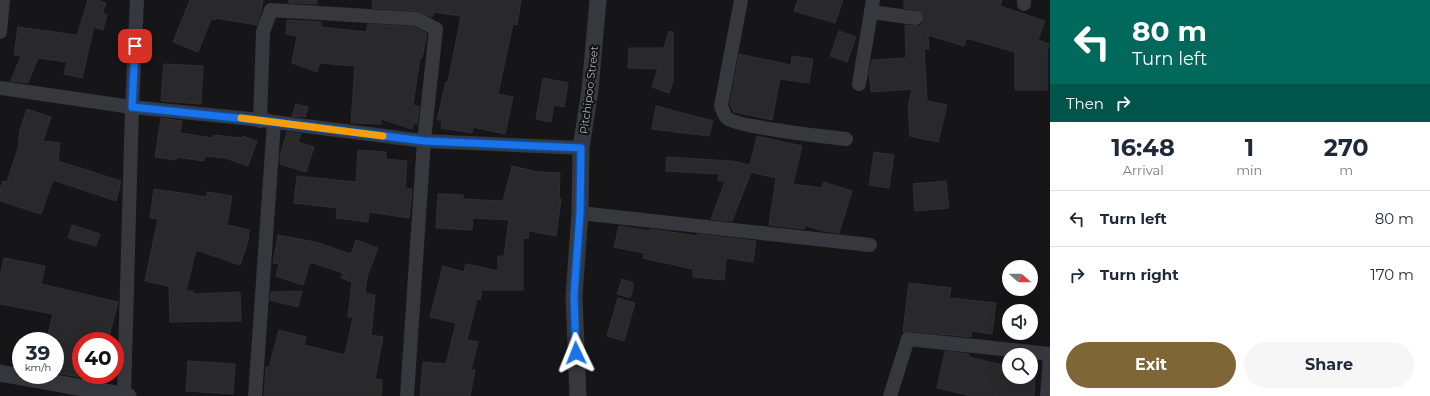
<!DOCTYPE html>
<style>
body{margin:0;font-family:Montserrat,sans-serif;background:#f6f6f7;color:#1f2937;height:100vh;display:flex;flex-direction:column;font-size:15px;white-space:nowrap}
*{box-sizing:border-box;margin:0}
p{font-size:13px;color:#747a83}
.icon{flex:none;width:22px;height:22px;fill:none;stroke:currentColor;stroke-width:2;stroke-linecap:round;stroke-linejoin:round}
.map{position:relative;flex:1;overflow:hidden}
.details{display:flex;flex-direction:column;background:#fff;width:380px}
.details>*{flex:none}
.hud{background:#00695c;color:#fff;overflow:hidden}
.needle{width:26px;rotate:110deg}
.buttons{position:absolute;left:1002px;top:260px;display:grid;gap:8px}
.buttons a{display:grid;place-items:center;width:36px;height:36px;border-radius:50%;background:#fff;box-shadow:0 4px 16px #0002;font-size:20px}
.speed{position:absolute;left:12px;top:332px;display:flex;gap:8px;font-size:20px;font-weight:700;text-align:center}
.speed>*{display:grid;place-content:center;width:52px;height:52px;border-radius:50%;background:#fff;box-shadow:0 4px 16px #0002;line-height:1}
.speed small{font-size:10px;font-weight:400}
.speed .limit{border:6px solid #d22;background:#fff;color:#111}
.pin{position:absolute;display:grid;place-items:center;width:34px;height:34px;color:#fff;margin:-17px;border-radius:8px;box-shadow:0 2px 6px #0006}
.me{position:absolute;width:44px;margin:-22px;rotate:358deg;stroke-linejoin:round;filter:drop-shadow(0 0 3px #0008)}
.turn{display:flex;align-items:center;gap:14px;height:84px;padding:0 16px;font-size:18px}
.turn .icon{width:52px;height:52px;stroke-width:2.5}
.turn b{display:block;font-size:28px;line-height:34px}
.then{display:flex;align-items:center;height:38px;padding:0 16px;background:#0003;gap:8px;font-size:15px}
.eta{display:flex;justify-content:space-evenly;align-items:center;height:68px;text-align:center}
.eta b{font-size:24px;font-weight:700;line-height:28px}
.cta{display:flex;gap:8px;margin-top:auto;padding:8px 16px}
.cta a{flex:1;height:46px;border-radius:24px;background:#7e6636;color:#fff;font-size:16px;font-weight:700;line-height:46px;text-align:center}
.cta a+a{background:#f6f6f7;color:#1f2937}
ul{padding:0;list-style:none}
li{display:flex;align-items:center;gap:12px;height:56px;padding:0 16px;border-top:1px solid #e0e1e3}
li div{flex:1}
li b{display:block;font-size:15px}
li em{font-style:normal}
main{display:flex;flex:1;min-height:0}
.map>svg:first-child{display:block}
.building{fill:#29292c;stroke:#303034}
.lines{fill:none;stroke-linecap:round;stroke-linejoin:round}
.minor{stroke:#37383d;stroke-width:14}
.tertiary{stroke:#37383d;stroke-width:17}
.route-casing{stroke:#114b97;stroke-width:10}
.route{stroke:#1a73e8;stroke-width:7}
.slow{stroke:#f59e0b;stroke-width:7}
.labels{text-anchor:middle;dominant-baseline:central;stroke-width:4;stroke-linejoin:round;paint-order:stroke}
.street-label{font-size:11px;fill:#a8adb8;stroke:#111113}
</style>
<main>
<div class="map">
<svg width="1050" height="396" viewBox="0 0 1050 396">
<rect width="100%" height="100%" fill="#161618"/>
<g class="building">
<polygon points="88,0 100,0 100,1 106,3 102,13 107,15 103,30 94,27 82,78 64,74 67,62 38,58 28,83 11,81 21,56 14,55 18,27 77,35"/>
<polygon points="190,0 263,0 261,12 257,25 216,18 215,20 211,19 198,52 173,42"/>
<polygon points="289,0 317,0 317,4 289,3"/>
<polygon points="373,0 521,0 517,25 513,24 498,94 513,97 505,134 473,127 472,133 441,128 442,120 437,120 446,82 448,82 461,16 434,12 432,17 418,11 372,8"/>
<polygon points="798,0 843,0 835,23 794,11"/>
<polygon points="904,0 1002,0 1000,6 1045,21 1038,40 1049,44 1047,52 1047,90 1015,90 1015,52 966,38 964,46 928,35 929,49 924,49 927,101 947,105 938,142 910,136 908,107 912,89 871,92 869,73 872,60 906,58 905,25 915,26 920,26 923,23 924,19 921,12 917,10 904,8"/>
<polygon points="287,20 321,22 321,27 366,32 368,24 415,27 427,34 422,58 420,58 413,105 419,107 417,124 414,123 412,129 381,119 381,124 351,123 355,66 320,63 317,72 292,63 297,36 286,34"/>
<polygon points="669,31 673,32 673,82 669,93 652,87 658,69 628,68 629,48 664,48"/>
<polygon points="839,31 856,37 847,62 830,56"/>
<polygon points="739,54 791,65 792,56 813,59 809,83 780,79 772,120 734,112 730,105"/>
<polygon points="164,64 203,66 201,104 161,101"/>
<polygon points="543,78 568,83 564,107 554,105 551,122 536,119"/>
<polygon points="296,104 308,107 305,117 292,116"/>
<polygon points="656,106 713,121 709,136 652,129"/>
<polygon points="27,109 51,117 43,141 60,143 58,161 121,181 116,201 53,180 41,214 0,201 0,189 3,181 7,182 18,148 20,130"/>
<polygon points="161,118 182,121 180,133 213,138 213,135 242,138 243,136 257,141 248,166 225,158 205,156 204,161 177,157 176,160 155,157"/>
<polygon points="287,132 301,134 298,142 314,147 306,172 280,164 280,156"/>
<polygon points="757,136 802,146 793,184 822,188 824,182 852,191 839,233 823,231 805,225 804,229 769,225 776,178 751,172 732,221 711,219 725,182 718,180 719,174 666,171 667,157 732,161 750,165"/>
<polygon points="358,150 386,152 386,159 407,161 405,188 412,189 409,218 369,212 368,222 336,218 337,208 294,203 297,176 356,182"/>
<polygon points="874,152 894,155 889,188 869,185"/>
<polygon points="512,166 538,172 560,173 559,199 561,199 556,236 529,231 528,238 523,238 523,290 482,290 480,300 477,299 467,340 478,342 471,370 475,370 470,396 420,396 423,362 446,364 456,323 430,317 443,266 464,272 466,264 498,271 498,256 504,256 509,220 473,218 472,230 436,228 438,194 463,195 463,199 503,201"/>
<polygon points="946,181 949,208 915,211 913,184"/>
<polygon points="154,189 207,197 207,192 232,196 227,225 249,230 248,241 240,265 196,250 186,291 193,291 193,294 240,292 241,321 170,322 169,286 145,281 158,219 150,218"/>
<polygon points="72,225 100,234 96,246 68,238"/>
<polygon points="619,226 650,231 650,229 697,236 697,234 756,241 753,262 726,258 724,280 693,277 693,269 643,258 644,253 614,247"/>
<polygon points="278,235 315,242 351,254 356,240 378,248 367,277 365,293 375,295 371,335 383,337 375,379 382,380 381,396 264,396 266,367 269,367 279,330 306,337 304,345 345,355 353,317 348,317 352,282 341,278 343,273 310,262 303,285 276,276 279,264 273,263"/>
<polygon points="4,258 45,266 41,284 118,302 108,341 81,341 81,377 55,373 55,341 46,341 53,314 0,304 0,276"/>
<polygon points="622,279 633,283 633,289 630,298 617,294"/>
<polygon points="909,283 951,288 949,298 996,303 992,334 972,331 971,337 909,331 903,332"/>
<polygon points="302,291 298,307 270,300 271,292"/>
<polygon points="618,298 635,303 624,341 607,336"/>
<polygon points="945,351 969,354 969,357 1007,366 1008,359 1009,359 1009,377 1031,377 1031,361 1036,361 1034,396 972,396 937,388"/>
<polygon points="188,361 235,364 233,394 186,391"/>
</g>
<g class="lines">
<g class="minor">
<path d="M741,0L721,106C723,110 724,115 727,118C735,127 828,137 846,139"/>
<polyline points="1024,4 1024,0"/>
<polyline points="871,12 916,18"/>
<polyline points="0,32 3,0"/>
<polyline points="859,84 873,0"/>
<polyline points="0,88 132,107 270,121"/>
<polyline points="260,121 263,32 271,10 417,19 436,29 424,141 407,396"/>
<polyline points="580,213 870,245"/>
<polyline points="124,395 132,107 137,0"/>
<polyline points="255,396 274,122 424,141 581,148"/>
<polyline points="890,396 908,339 1050,354"/>
<polyline points="1047,396 1050,356"/>
</g>
<g class="tertiary">
<polyline points="0,373 128,396"/>
<polyline points="578,396 574,296 580,213 581,148 590,90 598,0"/>
</g>
</g>
<g class="lines">
<g class="route-casing">
<polyline id="route" points="135,46 132,107 274,122 424,141 581,148 580,213 574,296 576,353"/>
</g>
<use href="#route" class="route"/>
<polyline class="slow" points="241,118 383,136"/>
</g>
<g class="labels">
<g class="street-label">
<text transform="translate(589 90) rotate(-83)">Pitchipoo Street</text>
</g>
</g>
</svg>
<div class="buttons">
<a><svg class="needle" viewBox="-14 -14 28 28"><path d="M0-13l5 13h-10z" fill="#e53935"/><path d="M0 13l5-13h-10z" fill="#747a83"/></svg></a>
<a><svg class="icon" aria-label="sound" viewBox="0 0 24 24"><path d="M4 9h4l5-4v14l-5-4H4zM17 9q2 3 0 6"/></svg></a>
<a><svg class="icon" aria-label="search" viewBox="0 0 24 24"><circle cx="10" cy="10" r="6"/><path d="M15 15l6 6"/></svg></a>
</div>
<div class="speed"><div>39<small>km/h</small></div><div class="limit">40</div></div>
<div class="pin" style="left:135px;top:46px;background:#d93025"><svg class="icon" aria-label="arrive" viewBox="0 0 24 24"><path d="M6 21V4h12l-3 4 3 4H6"/></svg></div>
<svg class="me" style="left:576px;top:353px" viewBox="-20 -20 40 40"><path d="M0-17L14 15 0 8-14 15z" fill="#1a73e8" stroke="#fff" stroke-width="4"/></svg>
</div>
<section class="details">
<div class="hud">
<div class="turn"><svg class="icon" aria-label="left" viewBox="0 0 24 24"><path d="M17 20v-9H6M10 6l-5 5 5 5"/></svg><div><b>80 m</b>Turn left</div></div>
<div class="then">Then<svg class="icon" aria-label="right" viewBox="0 0 24 24"><path d="M7 20v-9h11M14 6l5 5-5 5"/></svg></div>
</div>
<div class="eta">
<div><b>16:48</b><p>Arrival</p></div>
<div><b>1</b><p>min</p></div>
<div><b>270</b><p>m</p></div>
</div>
<ul>
<li><svg class="icon" aria-label="left" viewBox="0 0 24 24"><path d="M17 20v-9H6M10 6l-5 5 5 5"/></svg><div><b>Turn left</b></div><em>80 m</em></li>
<li><svg class="icon" aria-label="right" viewBox="0 0 24 24"><path d="M7 20v-9h11M14 6l5 5-5 5"/></svg><div><b>Turn right</b></div><em>170 m</em></li>
</ul>
<div class="cta"><a>Exit</a><a>Share</a></div>
</section>
</main>
